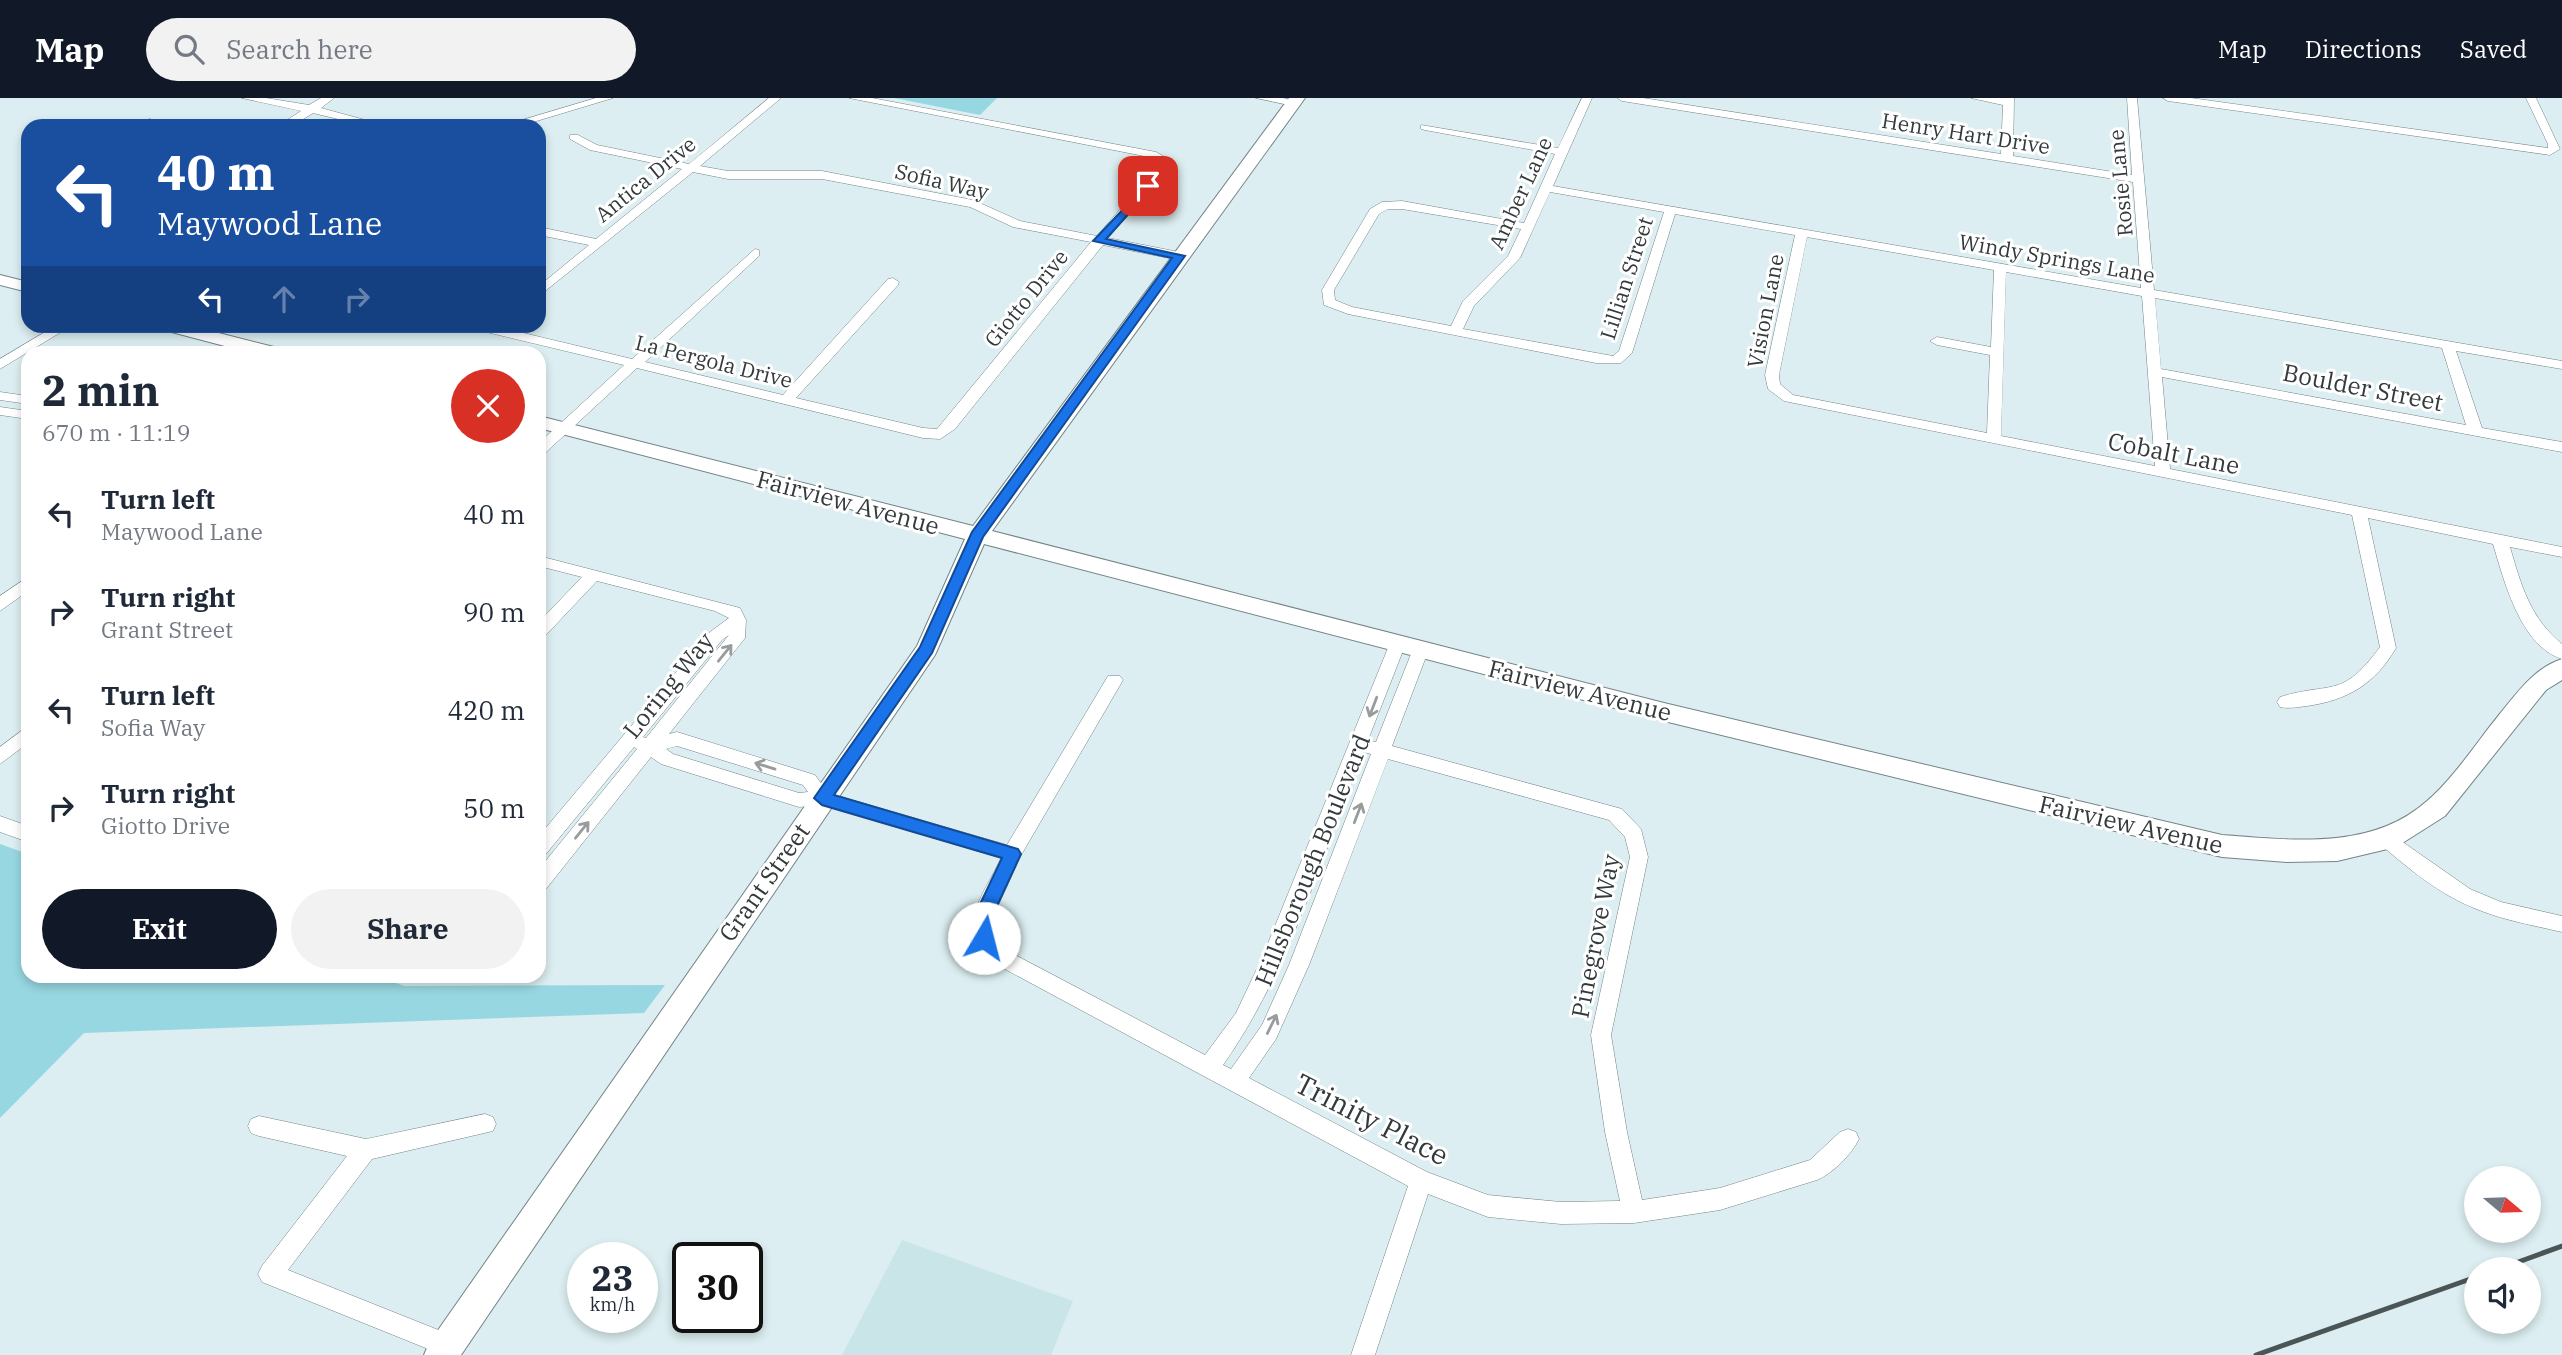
<!DOCTYPE html>
<meta charset="utf-8">
<style>
body{margin:0;font-family:"IBM Plex Serif",serif;background:#f2f2f3;color:#1f2937;height:100vh;display:flex;flex-direction:column;font-size:26px;white-space:nowrap}
*{box-sizing:border-box;margin:0}
p{font-size:23px;color:#747a83}
.icon{flex:none;width:38px;height:38px;fill:none;stroke:currentColor;stroke-width:2;stroke-linecap:round;stroke-linejoin:round}
.map{position:relative;flex:1;overflow:hidden}
.panel{position:absolute;left:21px;top:248px;width:525px;height:637px;display:flex;flex-direction:column;background:#fff;border-radius:21px;box-shadow:0 4px 10px #0003}
.panel>*{flex:none}
.guide{position:absolute;left:21px;top:21px;width:525px;height:214px;border-radius:21px;box-shadow:0 4px 10px #0003;background:#1a4fa0;color:#fff;overflow:hidden}
.needle{width:46px;rotate:109deg}
.controls{position:absolute;left:2464px;top:1068px;display:grid;gap:14px}
.controls a{display:grid;place-items:center;width:77px;height:77px;border-radius:50%;background:#fff;box-shadow:0 4px 10px #0003;font-size:35px}
.speed{position:absolute;left:567px;top:1144px;display:flex;gap:14px;font-size:35px;font-weight:700;text-align:center}
.speed>*{display:grid;place-content:center;width:91px;height:91px;border-radius:50%;background:#fff;box-shadow:0 4px 10px #0003;line-height:1}
.speed small{font-size:18px;font-weight:400}
.speed .limit{border:4px solid #111;border-radius:10px;background:#fff;color:#111}
.pin{position:absolute;display:grid;place-items:center;width:60px;height:60px;color:#fff;margin:-30px;border-radius:14px;box-shadow:0 4px 10px #0006}
.me{position:absolute;width:77px;margin:-38px;rotate:8deg;stroke-linejoin:round;filter:drop-shadow(0 0 5px #0008)}
.turn{display:flex;align-items:center;gap:24px;height:147px;padding:0 21px;font-size:32px}
.turn .icon{width:91px;height:91px;stroke-width:2.5}
.turn b{display:block;font-size:49px;line-height:60px}
.lanes{display:flex;align-items:center;height:66px;padding:0 21px;background:#0003;justify-content:center;gap:35px;direction:ltr}
.lanes .off{opacity:.35}
.round{display:grid;place-items:center;flex:none;width:74px;height:74px;border-radius:37px;background:#f2f2f3}
.head{display:flex;align-items:center;justify-content:space-between;height:119px;padding:0 21px}
h1{font-size:42px;font-weight:800;line-height:52px}
.button{display:flex;gap:14px;margin-top:auto;padding:14px 21px}
.button a{flex:1;height:80px;border-radius:42px;background:#111827;color:#fff;font-size:28px;font-weight:800;line-height:80px;text-align:center}
.button a+a{background:#f2f2f3;color:#1f2937}
ul{padding:0;list-style:none}
li{display:flex;align-items:center;gap:21px;height:98px;padding:0 21px}
li div{flex:1}
li b{display:block;font-size:26px}
li em{font-style:normal}
header{display:flex;align-items:center;gap:42px;box-sizing:border-box;height:98px;padding:0 35px;background:#111827;color:#fff}
header strong{font-size:33px}
nav{display:flex;gap:38px;margin-inline-start:auto;font-size:24px}
.search{width:490px;height:63px;background:#f2f2f3;display:flex;align-items:center;gap:18px;box-sizing:border-box;padding:0 24px;border-radius:38px;color:#747a83;font-size:26px}
.map>svg:first-child{display:block}
.built{fill:#c9e5e8}
.green{fill:#97d7e1}
.lines{fill:none;stroke-linecap:round;stroke-linejoin:round}
.street-casing{stroke:#748487;stroke-width:1}
.secondary-casing{stroke:#748487;stroke-width:2}
.street{fill:#fff;fill-rule:evenodd}
.secondary{fill:#fff;fill-rule:evenodd}
.rail{stroke:#4c5556;stroke-width:5}
.oneway{stroke:#999c9d}
.route{fill:#1a73e8;stroke:#114b97;stroke-width:2}
.labels{text-anchor:middle;dominant-baseline:central;stroke-width:6;stroke-linejoin:round;paint-order:stroke}
.far-street-label{font-size:21px;fill:#333a3b;stroke:#fff}
.street-label{font-size:24px;fill:#333a3b;stroke:#fff}
.near-street-label{font-size:28px;fill:#333a3b;stroke:#fff}
</style>
<header>
<strong>Map</strong>
<div class="search"><svg class="icon" aria-label="search" viewBox="0 0 24 24"><circle cx="10" cy="10" r="6"/><path d="M15 15l6 6"/></svg>Search here</div>
<nav><a>Map</a><a>Directions</a><a>Saved</a></nav>
</header>
<div class="map">
<svg width="2562" height="1257" viewBox="0 0 2562 1257">
<rect width="100%" height="100%" fill="#dceef1"/>
<polygon class="built" points="902,1142 1073,1203 1051,1257 842,1257"/>
<g class="green">
<polygon points="894,0 997,0 980,17"/>
<polygon points="0,746 28,756 28,878 376,878 404,888 665,887 644,915 84,935 0,1020"/>
</g>
<g class="lines">
<g class="street-casing">
<g id="street">
<polygon points="242,0 266,0 309,7 321,0 334,0 321,10 387,28 367,28 313,15 292,28 278,28 301,13"/>
<polygon points="596,0 613,0 520,28 502,28"/>
<polygon points="769,0 781,0 700,68 728,73 822,73 973,102 1020,123 1097,138 1160,65 1149,59 849,0 872,0 1156,54 1173,64 1108,140 1179,154 1185,158 1179,162 1103,147 955,331 940,341 923,340 637,270 544,356 539,358 539,345 624,267 474,231 473,228 494,228 632,261 755,151 759,152 759,158 645,264 783,297 888,181 893,180 899,184 898,187 796,300 923,330 937,331 1091,144 1013,129 970,109 822,81 728,81 693,74 539,198 539,188 589,147 539,137 539,129 596,141 682,71 590,52 570,41 570,37 578,37 597,47 689,66"/>
<polygon points="1256,0 1283,0 1300,5 1294,8"/>
<path d="M1582,0H1592L1553,88L2141,190L2133,84L1622,3L1617,0H1643L2001,56L2003,7L1971,0H2014L2013,58L2132,77L2127,0H2137L2154,192L2562,263V271L2456,253L2482,330L2562,344V354L2162,279L2170,371L2562,449V459L2510,449C2521,487 2530,520 2562,546V561C2520,548 2504,482 2493,446L2368,420L2396,550C2375,586 2348,602 2307,608C2298,609 2289,611 2280,609L2277,604L2280,599C2332,583 2341,602 2380,549L2352,417L1784,303L1768,291L1765,277L1795,137L1675,116L1632,255L1621,265H1596L1348,216L1324,207L1322,192L1370,111L1382,104L1402,103L1524,125L1555,56L1425,32L1421,31V27L1558,50ZM1550,94L1664,114L1619,253L1613,258L1463,231L1474,208L1520,160ZM1388,111H1402L1521,131L1508,158L1463,203L1451,228L1352,209L1335,202L1334,192L1379,116ZM1807,139L1994,172L1991,249L1937,239L1930,243L1937,247L1990,257L1987,335L1793,297L1780,286L1779,277ZM2006,174L2142,198L2155,368L2001,338ZM2155,200L2442,250L2466,327L2161,271Z"/>
<polygon points="2163,0 2191,0 2548,50 2548,46 2526,0 2536,0 2560,51 2550,57 2168,3"/>
<polygon points="150,21 166,28 146,26 144,24"/>
<polygon points="55,228 71,228 0,271 0,261"/>
<polygon points="0,294 28,298 28,306 0,302"/>
<polygon points="0,309 28,313 28,321 0,317"/>
<path d="M539,458L740,510L746,522L745,540L669,636L677,634L815,677L828,695L1007,747L1108,578H1120L1123,582L1020,759L992,821L994,838L1002,850L1205,957L1236,915L1262,860L1390,545L1398,539L1406,545L1368,642L1376,644L1413,551L1421,545L1427,547L1429,551L1392,648L1622,711L1641,731L1648,759L1611,937L1627,1034L1642,1102L1720,1090L1810,1062L1840,1034L1848,1031L1856,1034L1859,1041C1852,1056 1832,1076 1817,1082L1720,1112L1634,1125L1561,1126L1488,1119L1428,1096L1375,1257H1351L1408,1088L988,862C959,820 982,801 1001,760L822,707L799,709L661,666L651,659L546,791L539,793V771L637,651L634,649L546,756L539,759V738L710,534L729,520L715,513L597,483L545,538L539,540V524L582,479L539,468ZM729,537L646,640L643,639L722,542ZM677,648L803,687L808,694L799,695L673,656L666,651ZM1363,654L1371,656L1289,867L1262,927L1231,971L1223,967C1287,877 1323,757 1363,654ZM1388,661L1609,722L1625,739L1630,759L1591,937L1605,1034L1620,1103L1561,1104L1488,1097L1427,1074L1249,980L1276,941L1309,867Z"/>
<polygon points="28,479 28,493 0,513 0,498"/>
<polygon points="28,628 28,645 0,666 0,649"/>
<polygon points="0,718 28,728 28,744 0,734"/>
<path d="M2387,733L2470,791L2501,804L2562,818V834C2532,827 2502,822 2474,810C2439,796 2409,771 2380,746L2378,741L2380,736Z"/>
<polygon points="485,1016 493,1019 496,1026 493,1033 372,1061 288,1172 456,1239 460,1247 456,1255 443,1257 262,1184 258,1176 262,1168 347,1058 259,1038 251,1035 248,1028 251,1021 259,1018 366,1041"/>
</g>
</g>
<g class="secondary-casing">
<g id="secondary">
<path d="M1289,0H1305L992,433L1664,605L2222,737C2291,742 2371,753 2427,703C2453,681 2477,644 2499,617C2517,595 2534,570 2562,561V582L2546,592L2445,718L2396,749L2337,763L2287,764L2222,759L1664,623L984,446L935,557L461,1257H424L429,1245L917,548L965,441L539,330V318L973,428Z"/>
<polygon points="0,177 28,184 28,194 0,187"/>
<polygon points="162,228 191,228 286,252 288,256 255,256 164,232"/>
</g>
</g>
<use href="#street" class="street"/>
<use href="#secondary" class="secondary"/>
<g class="rail">
<polyline points="2499,1171 2562,1148"/>
<polyline points="2256,1257 2476,1179"/>
</g>
</g>
<defs><path id="oneway-shaft" d="M-6 0H5M1.5-3L5.5 0L1.5 3" fill="none" stroke-width="1.6" stroke-linecap="round" stroke-linejoin="round" transform="scale(1.75)"/></defs>
<g class="oneway">
<use href="#oneway-shaft" transform="translate(725 555) rotate(-51)"/>
<use href="#oneway-shaft" transform="translate(1373 609) rotate(111)"/>
<use href="#oneway-shaft" transform="translate(765 668) rotate(-163)"/>
<use href="#oneway-shaft" transform="translate(1358 715) rotate(-69)"/>
<use href="#oneway-shaft" transform="translate(582 732) rotate(-51)"/>
<use href="#oneway-shaft" transform="translate(1272 926) rotate(-64)"/>
</g>
<polygon class="route" points="1148,85 1153,88 1152,90 1106,141 1185,158 983,439 932,555 834,697 1018,751 1021,756 991,821 993,840 984,848 975,840 973,821 1002,760 822,707 814,700 920,549 972,434 1172,160 1093,143"/>
<g class="labels">
<g class="far-street-label">
<text transform="translate(1966 35) rotate(9)">Henry Hart Drive</text>
<text transform="translate(645 81) rotate(-39)">Antica Drive</text>
<text transform="translate(942 83) rotate(13)">Sofia Way</text>
<text transform="translate(2120 85) rotate(-95)">Rosie Lane</text>
<text transform="translate(1520 95) rotate(-65)">Amber Lane</text>
<text transform="translate(2057 160) rotate(10)">Windy Springs Lane</text>
<text transform="translate(1626 180) rotate(-72)">Lillian Street</text>
<text transform="translate(1026 200) rotate(-51)">Giotto Drive</text>
<text transform="translate(1765 213) rotate(-79)">Vision Lane</text>
<text transform="translate(714 263) rotate(14)">La Pergola Drive</text>
</g>
<g class="street-label">
<text transform="translate(2363 289) rotate(11)">Boulder Street</text>
<text transform="translate(2174 355) rotate(11)">Cobalt Lane</text>
<text transform="translate(848 404) rotate(15)">Fairview Avenue</text>
<text transform="translate(668 587) rotate(-51)">Loring Way</text>
<text transform="translate(1580 592) rotate(14)">Fairview Avenue</text>
<text transform="translate(2131 726) rotate(13)">Fairview Avenue</text>
<text transform="translate(1312 762) rotate(-68)">Hillsborough Boulevard</text>
<text transform="translate(764 784) rotate(-55)">Grant Street</text>
<text transform="translate(1595 838) rotate(-79)">Pinegrove Way</text>
</g>
<g class="near-street-label">
<text transform="translate(1372 1021) rotate(27)">Trinity Place</text>
</g>
</g>
</svg>
<div class="controls">
<a><svg class="needle" viewBox="-14 -14 28 28"><path d="M0-13l5 13h-10z" fill="#e53935"/><path d="M0 13l5-13h-10z" fill="#747a83"/></svg></a>
<a><svg class="icon" aria-label="sound" viewBox="0 0 24 24"><path d="M4 9h4l5-4v14l-5-4H4zM17 9q2 3 0 6"/></svg></a>
</div>
<div class="speed"><div>23<small>km/h</small></div><div class="limit">30</div></div>
<div class="pin" style="left:1148px;top:88px;background:#d93025"><svg class="icon" aria-label="arrive" viewBox="0 0 24 24"><path d="M6 21V4h12l-3 4 3 4H6"/></svg></div>
<svg class="me" style="left:984px;top:840px" viewBox="-20 -20 40 40"><circle r="19" fill="#fff"/><path d="M0-13L10 11 0 6-10 11z" fill="#1a73e8"/></svg>
<div class="guide">
<div class="turn"><svg class="icon" aria-label="left" viewBox="0 0 24 24"><path d="M17 20v-9H6M10 6l-5 5 5 5"/></svg><div><b>40 m</b>Maywood Lane</div></div>
<div class="lanes"><svg class="icon" aria-label="left" viewBox="0 0 24 24"><path d="M17 20v-9H6M10 6l-5 5 5 5"/></svg><svg class="icon off" aria-label="ahead" viewBox="0 0 24 24"><path d="M12 20V5M6 11l6-6 6 6"/></svg><svg class="icon off" aria-label="right" viewBox="0 0 24 24"><path d="M7 20v-9h11M14 6l5 5-5 5"/></svg></div>
</div>
<section class="panel">
<div class="head"><div><h1>2 min</h1><p>670 m · 11:19</p></div><a class="round" style="background:#d93025;color:#fff"><svg class="icon" aria-label="close" viewBox="0 0 24 24"><path d="M6 6l12 12M18 6L6 18"/></svg></a></div>
<ul>
<li><svg class="icon" aria-label="left" viewBox="0 0 24 24"><path d="M17 20v-9H6M10 6l-5 5 5 5"/></svg><div><b>Turn left</b><p>Maywood Lane</p></div><em>40 m</em></li>
<li><svg class="icon" aria-label="right" viewBox="0 0 24 24"><path d="M7 20v-9h11M14 6l5 5-5 5"/></svg><div><b>Turn right</b><p>Grant Street</p></div><em>90 m</em></li>
<li><svg class="icon" aria-label="left" viewBox="0 0 24 24"><path d="M17 20v-9H6M10 6l-5 5 5 5"/></svg><div><b>Turn left</b><p>Sofia Way</p></div><em>420 m</em></li>
<li><svg class="icon" aria-label="right" viewBox="0 0 24 24"><path d="M7 20v-9h11M14 6l5 5-5 5"/></svg><div><b>Turn right</b><p>Giotto Drive</p></div><em>50 m</em></li>
</ul>
<div class="button"><a>Exit</a><a>Share</a></div>
</section>
</div>
